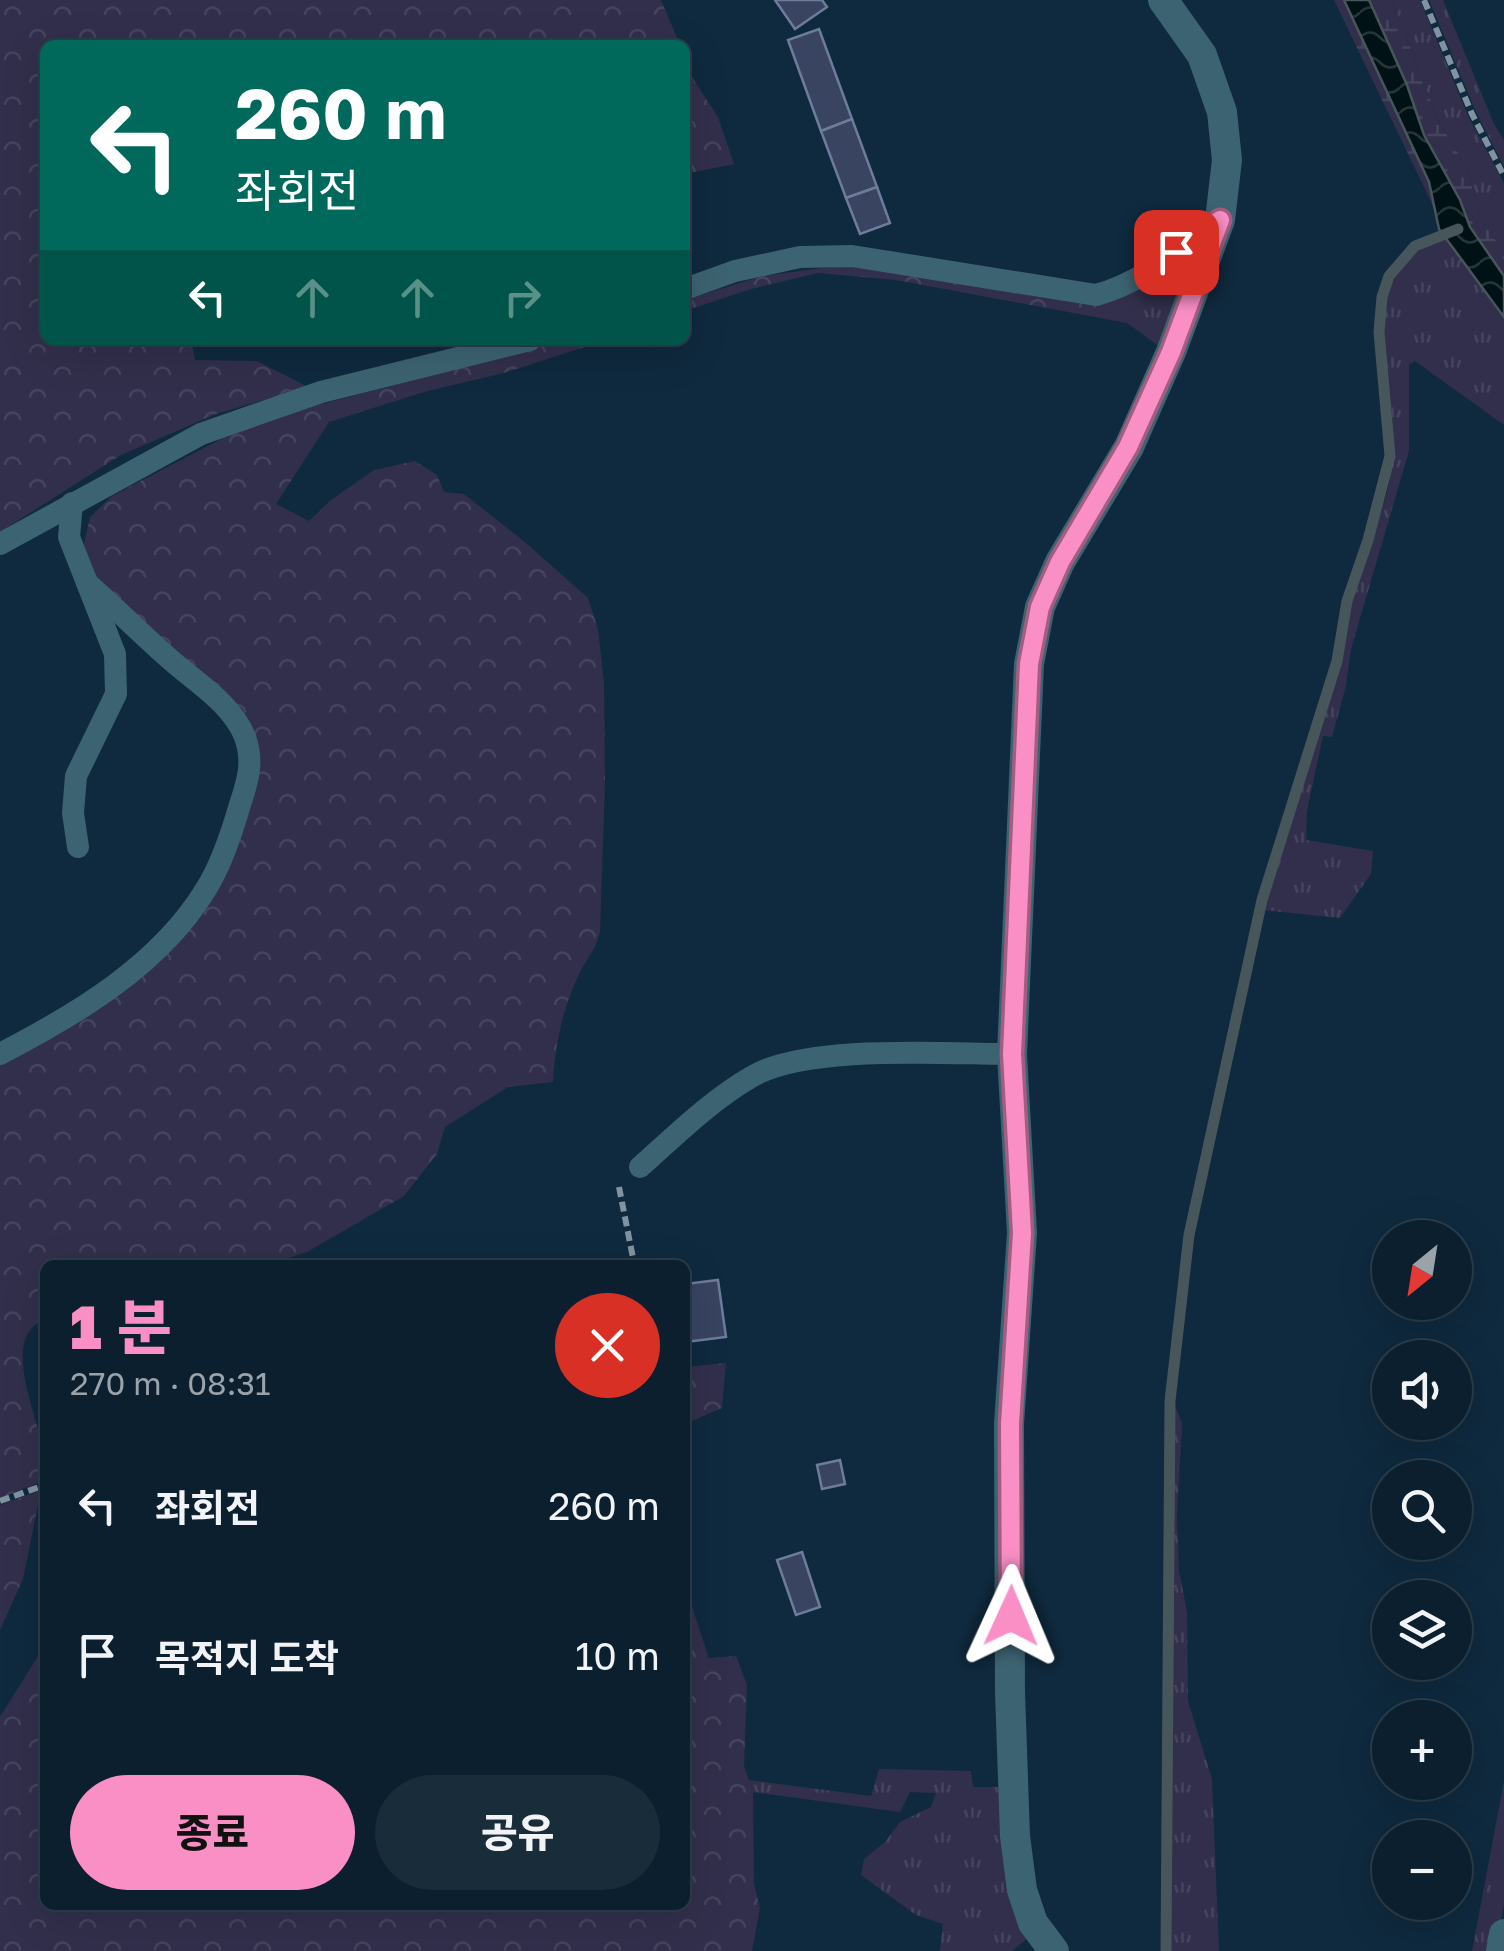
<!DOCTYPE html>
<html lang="ko">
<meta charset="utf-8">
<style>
body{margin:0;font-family:"Golos Text","Noto Sans KR",sans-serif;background:#192c3a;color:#f1f3f6;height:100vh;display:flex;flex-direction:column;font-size:38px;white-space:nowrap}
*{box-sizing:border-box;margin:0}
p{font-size:32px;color:#9aa2aa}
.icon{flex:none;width:55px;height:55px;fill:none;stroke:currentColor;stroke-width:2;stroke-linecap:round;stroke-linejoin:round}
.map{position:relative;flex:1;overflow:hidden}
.sheet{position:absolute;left:40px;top:1260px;width:650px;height:650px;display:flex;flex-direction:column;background:#0b1f2e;border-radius:15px;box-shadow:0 10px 40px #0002,0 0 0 2px #2b3d4a}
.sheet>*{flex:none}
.hud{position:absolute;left:40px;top:40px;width:650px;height:305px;border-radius:15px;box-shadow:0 10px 40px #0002,0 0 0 2px #2b3d4a;background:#00695c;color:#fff;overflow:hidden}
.needle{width:65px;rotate:210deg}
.buttons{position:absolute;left:1372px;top:1220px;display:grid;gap:20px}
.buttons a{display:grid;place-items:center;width:100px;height:100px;border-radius:50%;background:#0b1f2e;box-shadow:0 10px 40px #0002,0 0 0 2px #2b3d4a;font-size:50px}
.pin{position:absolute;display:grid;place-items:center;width:85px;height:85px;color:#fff;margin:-42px;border-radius:20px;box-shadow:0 5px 15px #0006}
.me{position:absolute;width:110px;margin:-55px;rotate:1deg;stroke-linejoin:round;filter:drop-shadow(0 0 8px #0008)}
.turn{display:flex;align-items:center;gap:35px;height:210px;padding:0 30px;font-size:45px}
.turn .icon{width:130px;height:130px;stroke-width:2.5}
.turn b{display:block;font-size:70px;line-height:85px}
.lanes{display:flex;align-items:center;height:95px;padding:0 30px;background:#0003;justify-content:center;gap:50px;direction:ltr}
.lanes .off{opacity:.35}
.round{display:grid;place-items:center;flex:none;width:105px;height:105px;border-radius:52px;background:#192c3a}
.headline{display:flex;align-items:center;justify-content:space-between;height:170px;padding:0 30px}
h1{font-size:60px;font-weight:800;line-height:75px;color:#fa8fc6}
.cta{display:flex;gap:20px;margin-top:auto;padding:20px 30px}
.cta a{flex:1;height:115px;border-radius:60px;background:#fa8fc6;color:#111;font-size:40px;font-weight:800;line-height:115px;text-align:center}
.cta a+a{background:#192c3a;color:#f1f3f6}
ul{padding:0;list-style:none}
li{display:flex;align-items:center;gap:30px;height:150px;padding:0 30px}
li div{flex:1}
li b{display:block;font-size:38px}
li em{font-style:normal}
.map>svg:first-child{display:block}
.grass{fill:url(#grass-tufts)}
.forest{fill:url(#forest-crowns)}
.wetland{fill:url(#wetland-marsh)}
.water{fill:url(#water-waves);stroke:#47565b;stroke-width:2.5}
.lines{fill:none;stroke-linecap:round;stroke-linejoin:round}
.stream{stroke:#47565b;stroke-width:11}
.building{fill:#384460;stroke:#6e7c9b;stroke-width:2.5}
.path{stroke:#8192a1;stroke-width:6;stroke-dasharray:10 5;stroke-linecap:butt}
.lane{stroke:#3c6371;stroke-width:22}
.street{stroke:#3c6371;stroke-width:30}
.route-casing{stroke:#a25d81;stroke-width:25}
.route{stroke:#fa8fc6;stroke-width:18}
</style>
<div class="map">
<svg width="1504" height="1951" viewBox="0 0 1504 1951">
<defs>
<pattern id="grass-tufts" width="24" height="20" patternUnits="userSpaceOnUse" patternTransform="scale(2.5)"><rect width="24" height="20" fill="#312f4b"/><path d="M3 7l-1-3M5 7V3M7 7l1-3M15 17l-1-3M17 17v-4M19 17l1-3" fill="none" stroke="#45445d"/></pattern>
<pattern id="forest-crowns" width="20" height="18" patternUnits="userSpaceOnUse" patternTransform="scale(2.5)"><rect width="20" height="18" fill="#312f4b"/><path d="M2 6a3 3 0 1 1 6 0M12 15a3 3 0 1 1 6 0" fill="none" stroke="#45445d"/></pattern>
<pattern id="wetland-marsh" width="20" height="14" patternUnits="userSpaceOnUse" patternTransform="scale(2.5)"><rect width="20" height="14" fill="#312f4b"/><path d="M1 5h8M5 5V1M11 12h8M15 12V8" fill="none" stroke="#45445d"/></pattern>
<pattern id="water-waves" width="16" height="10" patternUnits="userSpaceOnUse" patternTransform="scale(2.5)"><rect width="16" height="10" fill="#001215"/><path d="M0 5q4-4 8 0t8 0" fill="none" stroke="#263538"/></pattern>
</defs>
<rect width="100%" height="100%" fill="#0f293e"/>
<g class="grass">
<polygon points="1392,0 1420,0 1468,116 1504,183 1504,253 1482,220 1466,166 1438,120"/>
<polygon points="1429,0 1443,0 1494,124 1504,140 1504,167 1476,112"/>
<path d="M1439,237H1447L1504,317V425L1415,361L1409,365V451L1351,649L1346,686L1332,737L1323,736L1307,811L1306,840L1373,851L1371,874L1340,918L1264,910C1275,851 1296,791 1315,734C1322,710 1333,686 1339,662C1344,642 1345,621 1350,602C1362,554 1390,506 1393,456C1399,376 1344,283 1439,237Z"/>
<polygon points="1204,242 1163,349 1127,323 1127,295 1159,279"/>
<polygon points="1173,1401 1182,1423 1177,1516 1179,1571 1187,1612 1188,1701 1212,1779 1219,1951 1169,1951"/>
<path d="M879,1769L971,1771L973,1787H1001C1003,1842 1000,1888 1029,1937L1012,1951H940L943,1924L916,1915L861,1875L864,1859L885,1842L900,1822L931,1807L936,1793L910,1792L900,1812L753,1792L749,1780L871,1796Z"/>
<polygon points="1504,1781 1504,1904 1495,1951 1472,1951"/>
</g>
<g class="forest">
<polygon points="0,0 661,0 680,45 45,45 45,340 196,340 191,341 195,360 257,361 308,387 216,414 121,455 0,532"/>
<polygon points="685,58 692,77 718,117 734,164 685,174"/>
<polygon points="845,265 1127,295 1127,323 896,280 818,273 751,289 685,311 685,300 762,276"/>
<path d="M567,340H606L504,373L424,392L329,422L276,504L309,521L331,500L374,470L415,461L437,475L444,492L464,494L526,543L588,598L598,629L604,684L605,779L600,932C596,949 587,958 579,974C563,1008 555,1044 553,1082L508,1087L445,1127L437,1154L404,1196L307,1252L266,1265H45V1320C0,1335 36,1413 43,1448C45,1458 43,1470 43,1481L0,1498V1061L190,921L257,750L88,571L84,544L90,517L112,496L223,438L299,410Z"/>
<polygon points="726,1363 722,1408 685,1424 685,1367"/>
<polygon points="41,1490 23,1579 0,1630 0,1505"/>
<polygon points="685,1586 709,1658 736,1656 747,1685 744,1766 753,1792 754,1884 760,1908 752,1951 0,1951 0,1717 45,1645 45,1905 685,1905"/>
</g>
<g class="wetland">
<polygon points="1334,0 1344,0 1429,182 1435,210"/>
<polygon points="1369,0 1392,0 1438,120 1466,166 1482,220 1504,253 1504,276 1470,227 1460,200 1424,135 1407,85"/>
</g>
<polygon class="water" points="1344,0 1369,0 1407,85 1424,135 1460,200 1470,227 1504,276 1504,317 1439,229 1429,182"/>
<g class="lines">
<polyline class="stream" points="1166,1951 1170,1401 1189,1235 1262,900 1337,661 1347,601 1368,540 1390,456 1379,332 1382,297 1389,276 1415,246 1458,229"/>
</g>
<g class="building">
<polygon points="775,0 822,0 827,7 795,29"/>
<polygon points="819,29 852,119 821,131 788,40"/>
<polygon points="852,119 877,187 846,198 821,131"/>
<polygon points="877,187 890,223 860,234 846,198"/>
<polygon points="718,1280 726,1337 685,1342 685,1284"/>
<polygon points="840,1460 845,1484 822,1489 817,1465"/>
<polygon points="802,1552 820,1607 796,1615 777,1560"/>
</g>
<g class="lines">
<g class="path">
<polyline points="1424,0 1472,114 1504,176"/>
<polyline points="619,1187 634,1263 624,1265"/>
<polyline points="0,1501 45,1485"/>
</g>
<g class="lane">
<path d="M685,289L735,271L800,257L852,256L1096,295C1143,283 1181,248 1220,220"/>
<polyline points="72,503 69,537 115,654 116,694 76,776 73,813 78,847"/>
<polyline points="0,544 201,434 321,392 530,340"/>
<path d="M0,1054C77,1014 160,965 206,889C221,865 230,838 238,811C246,785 255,765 245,737C232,704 197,683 172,661C143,636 116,608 87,583"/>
<path d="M640,1167C676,1135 711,1100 753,1076C808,1044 947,1054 1012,1054"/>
</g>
<g class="street">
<polyline points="1054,1951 1033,1923 1022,1890 1015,1836 1010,1692 1009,1424 1022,1233 1012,1054 1029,664 1040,607 1060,562 1129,447 1171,352 1220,220 1227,160 1222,112 1202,55 1163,0"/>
<polyline points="1501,1951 1504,1934"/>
</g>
</g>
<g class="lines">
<g class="route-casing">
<polyline id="route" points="1011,1616 1010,1424 1022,1233 1012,1054 1029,664 1040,607 1060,562 1128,447 1171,352 1220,220 1176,252"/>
</g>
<use href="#route" class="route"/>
</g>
</svg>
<div class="buttons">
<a><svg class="needle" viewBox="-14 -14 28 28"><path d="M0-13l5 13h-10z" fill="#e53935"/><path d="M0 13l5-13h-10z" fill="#9aa2aa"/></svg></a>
<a><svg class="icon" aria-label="sound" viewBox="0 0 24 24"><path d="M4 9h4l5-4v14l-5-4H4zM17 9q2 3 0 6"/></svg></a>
<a><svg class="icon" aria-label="search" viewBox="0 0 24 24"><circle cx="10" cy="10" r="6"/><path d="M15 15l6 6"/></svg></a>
<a><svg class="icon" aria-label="layers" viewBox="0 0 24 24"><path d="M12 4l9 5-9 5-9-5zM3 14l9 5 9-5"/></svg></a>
<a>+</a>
<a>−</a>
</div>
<div class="pin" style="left:1176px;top:252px;background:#d93025"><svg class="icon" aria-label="arrive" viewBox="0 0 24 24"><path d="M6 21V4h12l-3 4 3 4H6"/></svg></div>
<svg class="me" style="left:1011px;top:1616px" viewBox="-20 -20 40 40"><path d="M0-17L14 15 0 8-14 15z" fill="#fa8fc6" stroke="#fff" stroke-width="4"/></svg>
<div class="hud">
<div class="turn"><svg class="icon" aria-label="left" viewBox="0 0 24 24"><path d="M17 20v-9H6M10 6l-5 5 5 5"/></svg><div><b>260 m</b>좌회전</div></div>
<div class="lanes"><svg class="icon" aria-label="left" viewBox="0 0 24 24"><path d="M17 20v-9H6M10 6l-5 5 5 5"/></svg><svg class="icon off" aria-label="ahead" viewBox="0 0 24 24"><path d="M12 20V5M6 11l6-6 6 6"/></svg><svg class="icon off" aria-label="ahead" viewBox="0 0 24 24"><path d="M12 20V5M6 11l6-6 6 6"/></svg><svg class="icon off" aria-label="right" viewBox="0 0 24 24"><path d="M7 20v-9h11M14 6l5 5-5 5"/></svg></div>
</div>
<section class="sheet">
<div class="headline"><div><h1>1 분</h1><p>270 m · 08:31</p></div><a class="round" style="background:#d93025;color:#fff"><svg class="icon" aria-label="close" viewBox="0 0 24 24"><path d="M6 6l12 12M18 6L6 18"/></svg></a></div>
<ul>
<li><svg class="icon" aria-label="left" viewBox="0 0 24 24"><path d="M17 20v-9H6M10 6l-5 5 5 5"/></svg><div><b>좌회전</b></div><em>260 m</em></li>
<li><svg class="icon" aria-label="arrive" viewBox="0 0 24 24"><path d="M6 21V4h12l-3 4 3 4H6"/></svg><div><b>목적지 도착</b></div><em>10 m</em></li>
</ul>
<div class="cta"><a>종료</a><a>공유</a></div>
</section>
</div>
